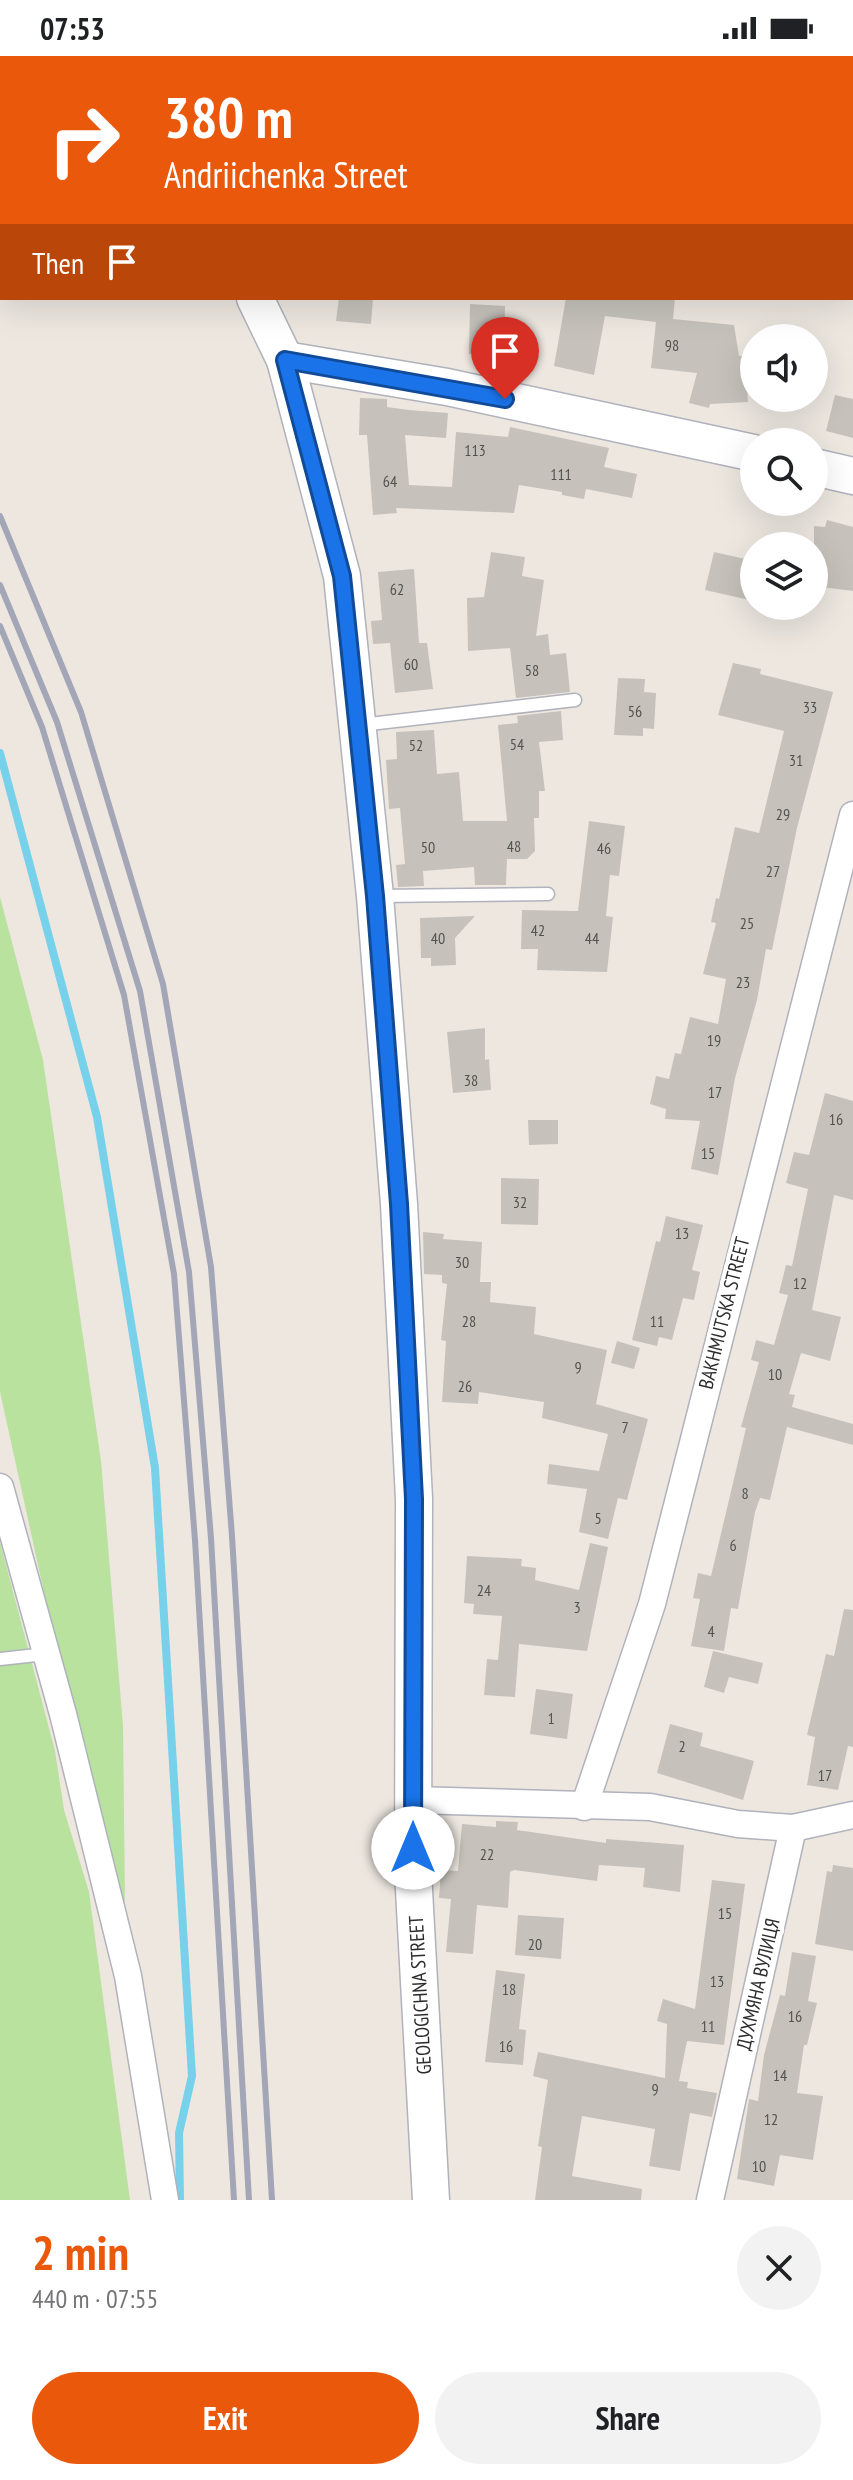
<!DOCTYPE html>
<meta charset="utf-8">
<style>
body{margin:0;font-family:"PT Sans Narrow",sans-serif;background:#f2f2f2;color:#202124;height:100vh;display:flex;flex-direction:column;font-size:30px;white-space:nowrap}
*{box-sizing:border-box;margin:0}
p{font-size:26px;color:#757577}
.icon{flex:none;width:44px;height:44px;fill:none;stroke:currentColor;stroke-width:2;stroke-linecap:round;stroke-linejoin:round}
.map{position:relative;height:2144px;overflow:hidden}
.panel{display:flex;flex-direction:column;background:#fff;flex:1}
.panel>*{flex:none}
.banner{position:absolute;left:0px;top:0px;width:854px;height:244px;box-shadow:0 8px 32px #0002;background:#ea580c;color:#fff;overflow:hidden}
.tools{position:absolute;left:740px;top:268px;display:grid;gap:16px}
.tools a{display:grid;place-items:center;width:88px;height:88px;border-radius:50%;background:#fff;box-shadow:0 8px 32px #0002;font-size:40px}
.pin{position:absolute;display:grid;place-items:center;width:68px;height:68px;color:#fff;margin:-82px -34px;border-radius:50% 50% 50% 0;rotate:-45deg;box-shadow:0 0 8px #0007}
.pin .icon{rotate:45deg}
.me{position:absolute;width:88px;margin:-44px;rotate:0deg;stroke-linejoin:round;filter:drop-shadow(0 0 6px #0008)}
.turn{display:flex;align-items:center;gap:28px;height:168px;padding:0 32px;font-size:36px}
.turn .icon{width:104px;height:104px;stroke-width:2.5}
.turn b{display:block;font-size:56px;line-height:68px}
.then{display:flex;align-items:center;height:76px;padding:0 32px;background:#0003;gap:16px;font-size:30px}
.round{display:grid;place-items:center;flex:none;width:84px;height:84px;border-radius:42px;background:#f2f2f2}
.head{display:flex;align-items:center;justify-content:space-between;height:136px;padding:0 32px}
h1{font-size:48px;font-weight:700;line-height:60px;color:#ea580c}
.cta{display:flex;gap:16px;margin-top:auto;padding:16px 32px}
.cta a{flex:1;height:92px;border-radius:48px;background:#ea580c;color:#fff;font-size:32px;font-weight:700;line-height:92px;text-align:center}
.cta a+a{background:#f2f2f2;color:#202124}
.status{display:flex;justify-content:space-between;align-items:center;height:56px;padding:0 40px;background:#fff;direction:ltr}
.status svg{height:22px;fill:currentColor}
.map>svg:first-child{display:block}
.green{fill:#b8e29e}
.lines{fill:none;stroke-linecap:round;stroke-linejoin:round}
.stream{stroke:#77d1eb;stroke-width:8}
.building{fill:#c6c2bb}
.lane-casing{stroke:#b0b2bc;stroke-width:15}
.street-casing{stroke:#b0b2bc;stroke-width:29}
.secondary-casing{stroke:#b0b2bc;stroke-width:39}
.lane{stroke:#fff;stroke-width:12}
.street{stroke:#fff;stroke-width:26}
.secondary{stroke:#fff;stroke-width:36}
.rail{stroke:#a2a6b6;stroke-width:6}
.route-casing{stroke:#114b97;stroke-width:20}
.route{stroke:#1a73e8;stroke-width:14}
.labels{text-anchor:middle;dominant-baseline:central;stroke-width:8;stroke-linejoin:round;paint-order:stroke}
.number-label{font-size:16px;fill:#535250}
.street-label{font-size:20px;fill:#2d2d2d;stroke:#fff}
</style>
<div class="status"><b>07:53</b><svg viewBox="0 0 49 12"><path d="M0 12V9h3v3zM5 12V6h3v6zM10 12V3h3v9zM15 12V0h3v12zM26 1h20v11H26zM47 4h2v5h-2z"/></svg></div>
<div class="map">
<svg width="853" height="2144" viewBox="0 0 853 2144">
<rect width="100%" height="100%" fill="#ede7e0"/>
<g class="green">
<polygon points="0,841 43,1004 101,1405 123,1670 125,1847 93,1759 0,1336"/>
<polygon points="0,1486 55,1695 64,1754 89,1836 130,2144 0,2144"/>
</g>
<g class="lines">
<polyline class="stream" points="0,697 97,1061 155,1412 192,2020 179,2077 180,2144"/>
</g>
<g class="building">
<polygon points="339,242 373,242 371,268 336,265"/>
<polygon points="566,242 675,242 673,263 734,269 739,300 753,299 754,332 747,332 748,346 710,348 709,352 689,347 697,317 651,312 656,266 605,260 594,319 554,310"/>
<polygon points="470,248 505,250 504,299 469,298"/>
<polygon points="835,339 853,343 853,382 826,375"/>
<polygon points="360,342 387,343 387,351 409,354 448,357 446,382 405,379 409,429 452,431 456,376 508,381 510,371 609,392 604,411 637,418 632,442 586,433 584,443 562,439 562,436 519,429 514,457 396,452 397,457 373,459 367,379 359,379"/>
<polygon points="827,464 853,471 853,535 814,530 814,470 825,471"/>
<polygon points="491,496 525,501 522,520 544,524 536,580 548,578 550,599 566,597 570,636 516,642 510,592 468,595 467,542 484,541"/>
<polygon points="714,496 754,505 754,545 705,534"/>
<polygon points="414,513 419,587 427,587 433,633 395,637 390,587 373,588 371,565 382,564 378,516"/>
<polygon points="733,607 761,613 760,618 833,636 797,772 772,894 766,893 757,944 735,1022 718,1119 691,1113 700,1065 665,1063 666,1053 650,1048 656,1020 669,1023 675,997 681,998 690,961 718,968 726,923 703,918 716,867 711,866 716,842 719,843 735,771 759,777 784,675 718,659"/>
<polygon points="618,622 645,623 644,636 656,637 654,673 643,672 643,680 614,679"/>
<polygon points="561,655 563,684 539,686 545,735 539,735 539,762 534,762 535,795 527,803 507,803 506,829 475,829 474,811 423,815 424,830 398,831 396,809 405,808 400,752 389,753 386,704 397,703 396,676 434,674 437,718 459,716 463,765 507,765 498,669 518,667 517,660"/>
<polygon points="589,765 625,770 619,820 610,819 606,860 613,861 607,916 537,914 538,893 521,893 522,854 578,855"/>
<polygon points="475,860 455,882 456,909 431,910 431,902 421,902 420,862"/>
<polygon points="485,972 485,1004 489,1003 491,1034 453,1037 447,976"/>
<polygon points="825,1037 853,1045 853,1144 834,1139 812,1254 841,1261 830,1305 801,1297 789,1338 795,1339 792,1351 853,1368 853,1389 787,1371 770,1444 760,1442 755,1456 738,1553 731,1552 724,1595 691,1590 700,1543 693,1542 698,1517 711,1520 746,1372 741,1371 759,1306 751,1304 756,1284 774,1289 788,1239 779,1237 786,1209 792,1210 808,1133 786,1127 794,1096 809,1099"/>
<polygon points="528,1064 558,1064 558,1088 529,1089"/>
<polygon points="501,1122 539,1123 538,1169 501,1168"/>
<polygon points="666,1160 703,1169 692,1214 700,1216 694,1244 683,1242 672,1284 659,1281 657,1290 632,1284 656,1185 660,1186"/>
<polygon points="423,1176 444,1178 443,1183 482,1186 480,1226 491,1226 490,1246 536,1251 534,1278 607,1294 596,1348 648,1363 627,1444 618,1442 608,1483 579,1476 587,1433 547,1428 549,1408 599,1415 608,1378 542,1362 544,1346 479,1336 478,1348 442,1346 446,1285 441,1284 447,1228 442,1227 442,1219 424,1218"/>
<polygon points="617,1285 640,1292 634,1313 611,1307"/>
<polygon points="590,1487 608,1491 587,1595 519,1588 515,1641 484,1639 487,1603 498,1604 502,1560 473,1558 474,1548 464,1547 467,1500 522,1503 521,1510 536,1512 535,1524 579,1534"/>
<polygon points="844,1553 853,1554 853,1691 848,1690 838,1734 807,1729 815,1681 807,1679 826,1598 834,1600"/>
<polygon points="713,1595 763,1607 758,1628 729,1621 724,1637 704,1631"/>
<polygon points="536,1633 573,1638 567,1683 530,1678"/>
<polygon points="670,1668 703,1677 700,1690 754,1705 743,1744 657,1717"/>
<polygon points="496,1765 518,1766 517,1774 606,1787 606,1783 684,1789 680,1836 643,1831 645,1812 599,1809 597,1825 514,1814 510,1816 508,1852 477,1849 473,1898 446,1896 451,1843 439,1842 441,1814 458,1815 462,1768 496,1771"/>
<polygon points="833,1809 853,1812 853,1895 815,1888 827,1815 832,1816"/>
<polygon points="712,1824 745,1828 724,1989 687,1985 679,2025 688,2026 687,2032 717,2037 712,2061 690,2057 680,2115 649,2110 655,2073 582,2060 572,2120 642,2133 641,2144 535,2144 542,2091 538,2090 548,2024 533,2020 538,1996 665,2022 667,1968 657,1965 663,1943 695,1953"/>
<polygon points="518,1859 564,1862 561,1903 515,1899"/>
<polygon points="792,1896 816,1900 808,1945 817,1947 807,1989 804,1989 797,2037 823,2040 813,2104 780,2099 774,2130 737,2123 749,2043 758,2045 764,1999 780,1939 785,1940"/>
<polygon points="496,1914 525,1918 519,1973 526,1974 523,2009 485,2006"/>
</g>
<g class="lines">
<g class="lane-casing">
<g id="lane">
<polyline points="361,669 575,644"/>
<polyline points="378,840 548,838"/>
<polyline points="0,1603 46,1598"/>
</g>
</g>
<g class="street-casing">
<g id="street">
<polyline points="748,0 751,2"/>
<polyline points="852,68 853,68"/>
<polyline points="0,1431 63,1658 128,1920 165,2144"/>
<polyline points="413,1744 650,1751 738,1768 793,1772"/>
<polyline points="584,1751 652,1548 853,759"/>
<polyline points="710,2144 793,1772 853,1759"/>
</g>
</g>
<g class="secondary-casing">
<g id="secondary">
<polyline points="146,0 147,2"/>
<polyline points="255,242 285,304 342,520 375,840 399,1148 414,1443 413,1816 431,2144"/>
<polyline points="285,304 447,331 754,397"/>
<polyline points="814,411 853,420"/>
</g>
</g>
<use href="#lane" class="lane"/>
<use href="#street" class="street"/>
<use href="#secondary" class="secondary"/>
<g class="rail">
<polyline points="0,460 81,656 163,928 211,1211 232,1480 272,2144"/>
<polyline points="0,529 57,666 140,935 189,1216 211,1482 249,2144"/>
<polyline points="0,570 42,671 124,939 174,1218 195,1484 234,2144"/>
</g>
</g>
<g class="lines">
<g class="route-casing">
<polyline id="route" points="413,1792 414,1443 399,1148 375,840 342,520 285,304 505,343"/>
</g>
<use href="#route" class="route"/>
</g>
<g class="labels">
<g class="number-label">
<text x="672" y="289">98</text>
<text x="475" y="394">113</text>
<text x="561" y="418">111</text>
<text x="390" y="425">64</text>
<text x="397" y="533">62</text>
<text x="411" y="608">60</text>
<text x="532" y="614">58</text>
<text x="810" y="651">33</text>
<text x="635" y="655">56</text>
<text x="517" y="688">54</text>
<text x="416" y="689">52</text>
<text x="796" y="704">31</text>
<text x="783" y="758">29</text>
<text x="514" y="790">48</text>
<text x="428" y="791">50</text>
<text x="604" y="792">46</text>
<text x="773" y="815">27</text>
<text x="747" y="867">25</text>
<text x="538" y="874">42</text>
<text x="438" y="882">40</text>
<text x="592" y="882">44</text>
<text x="743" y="926">23</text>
<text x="714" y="984">19</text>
<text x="471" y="1024">38</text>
<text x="715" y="1036">17</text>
<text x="836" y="1063">16</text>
<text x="708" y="1097">15</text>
<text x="520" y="1146">32</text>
<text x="682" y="1177">13</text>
<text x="462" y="1206">30</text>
<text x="800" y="1227">12</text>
<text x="469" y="1265">28</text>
<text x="657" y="1265">11</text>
<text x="578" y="1311">9</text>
<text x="775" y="1318">10</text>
<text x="465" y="1330">26</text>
<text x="625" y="1371">7</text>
<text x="745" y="1437">8</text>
<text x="598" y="1462">5</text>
<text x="733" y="1489">6</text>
<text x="484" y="1534">24</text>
<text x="577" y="1551">3</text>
<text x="711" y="1575">4</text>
<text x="551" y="1662">1</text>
<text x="682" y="1690">2</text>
<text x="825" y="1719">17</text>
<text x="487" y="1798">22</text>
<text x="725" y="1857">15</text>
<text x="535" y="1888">20</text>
<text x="717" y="1925">13</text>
<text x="509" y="1933">18</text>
<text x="795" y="1960">16</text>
<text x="708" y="1970">11</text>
<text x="506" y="1990">16</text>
<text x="780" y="2019">14</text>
<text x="655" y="2033">9</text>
<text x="771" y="2063">12</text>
<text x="759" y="2110">10</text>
</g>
<g class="street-label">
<text transform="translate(724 1257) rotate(-76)">BAKHMUTSKA STREET</text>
<text transform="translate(758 1928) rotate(-77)">ДУХМЯНА ВУЛИЦЯ</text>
<text transform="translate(420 1939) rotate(-93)">GEOLOGICHNA STREET</text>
</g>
</g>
</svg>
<div class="tools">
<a><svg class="icon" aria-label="sound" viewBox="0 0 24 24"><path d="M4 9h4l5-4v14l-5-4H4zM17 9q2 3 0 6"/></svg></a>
<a><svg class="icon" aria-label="search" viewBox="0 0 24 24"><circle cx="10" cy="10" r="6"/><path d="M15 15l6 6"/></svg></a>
<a><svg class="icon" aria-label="layers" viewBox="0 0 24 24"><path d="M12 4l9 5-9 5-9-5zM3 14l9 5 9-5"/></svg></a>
</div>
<div class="pin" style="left:505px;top:343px;background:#d93025"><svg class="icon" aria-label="arrive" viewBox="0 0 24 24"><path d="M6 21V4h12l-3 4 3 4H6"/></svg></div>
<svg class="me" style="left:413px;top:1792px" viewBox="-20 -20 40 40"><circle r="19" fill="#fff"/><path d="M0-13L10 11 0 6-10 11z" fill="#1a73e8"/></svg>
<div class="banner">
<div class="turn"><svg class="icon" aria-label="right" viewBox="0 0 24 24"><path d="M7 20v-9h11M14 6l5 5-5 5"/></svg><div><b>380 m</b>Andriichenka Street</div></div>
<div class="then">Then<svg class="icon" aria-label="arrive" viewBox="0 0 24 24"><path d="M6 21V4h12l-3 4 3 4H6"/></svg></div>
</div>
</div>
<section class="panel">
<div class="head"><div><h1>2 min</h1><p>440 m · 07:55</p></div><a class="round"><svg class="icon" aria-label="close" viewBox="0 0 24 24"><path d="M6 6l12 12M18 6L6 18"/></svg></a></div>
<div class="cta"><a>Exit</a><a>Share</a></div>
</section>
